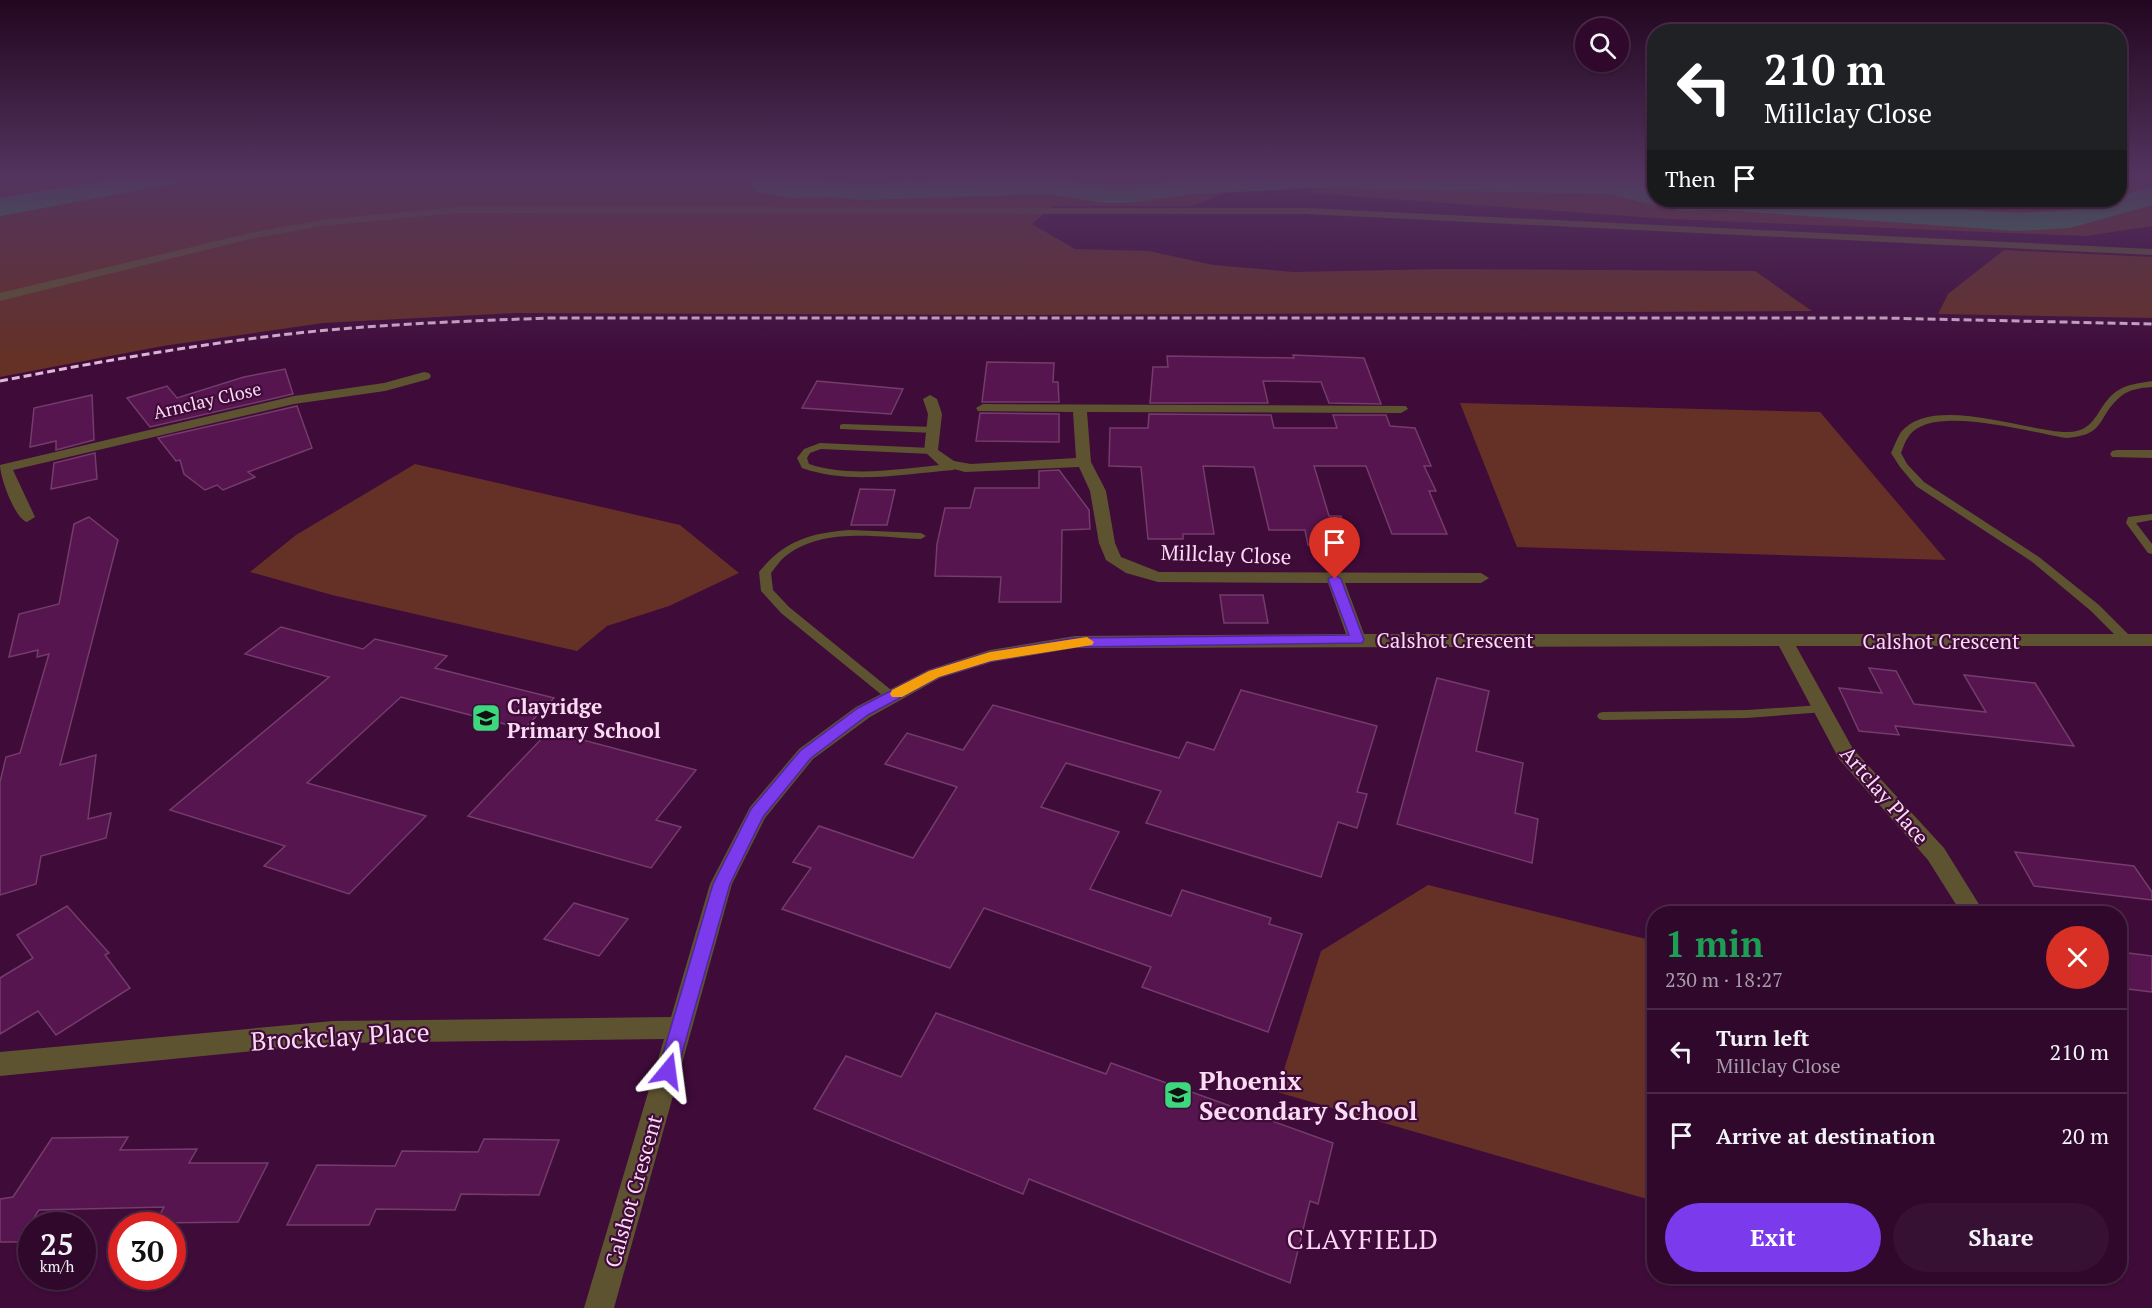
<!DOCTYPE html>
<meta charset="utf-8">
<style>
body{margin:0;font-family:"PT Serif",serif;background:#371133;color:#f1f3f6;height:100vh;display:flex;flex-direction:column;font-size:22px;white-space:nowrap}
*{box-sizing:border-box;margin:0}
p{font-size:20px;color:#a79aa9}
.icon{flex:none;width:33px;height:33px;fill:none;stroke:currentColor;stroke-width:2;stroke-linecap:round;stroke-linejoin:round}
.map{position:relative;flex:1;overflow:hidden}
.drawer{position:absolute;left:1647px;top:906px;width:480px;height:378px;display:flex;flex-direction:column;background:#2f082b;border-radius:24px;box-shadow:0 2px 4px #0004,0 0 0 2px #4a2947}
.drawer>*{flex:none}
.banner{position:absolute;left:1647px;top:24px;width:480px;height:183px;border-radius:24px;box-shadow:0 2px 4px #0004,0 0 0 2px #4a2947;background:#202124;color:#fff;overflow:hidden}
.fabs{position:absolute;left:1575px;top:18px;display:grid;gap:12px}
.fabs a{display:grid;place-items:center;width:54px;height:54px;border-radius:50%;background:#2f082b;box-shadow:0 2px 4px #0004,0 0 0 2px #4a2947;font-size:30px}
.speed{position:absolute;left:18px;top:1212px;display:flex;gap:12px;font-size:30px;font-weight:700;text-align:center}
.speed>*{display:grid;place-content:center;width:78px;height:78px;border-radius:50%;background:#2f082b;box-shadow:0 2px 4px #0004,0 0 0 2px #4a2947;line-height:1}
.speed small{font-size:15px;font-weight:400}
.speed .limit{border:9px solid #d22;background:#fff;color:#111}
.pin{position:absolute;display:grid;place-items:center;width:51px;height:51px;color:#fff;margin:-62px -26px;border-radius:50% 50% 50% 0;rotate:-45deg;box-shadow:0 0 6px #0007}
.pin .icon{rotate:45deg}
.me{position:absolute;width:66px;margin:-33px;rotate:16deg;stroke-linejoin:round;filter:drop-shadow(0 0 4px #0008)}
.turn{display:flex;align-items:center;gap:21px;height:126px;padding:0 18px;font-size:27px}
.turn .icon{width:78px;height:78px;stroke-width:2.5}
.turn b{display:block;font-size:42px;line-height:51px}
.then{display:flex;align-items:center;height:57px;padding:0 18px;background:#0003;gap:12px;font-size:22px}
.round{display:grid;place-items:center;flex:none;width:63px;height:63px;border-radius:32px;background:#371133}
.headline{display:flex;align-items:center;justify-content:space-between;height:102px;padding:0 18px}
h1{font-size:36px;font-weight:700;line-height:45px;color:#1e9e55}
.button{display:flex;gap:12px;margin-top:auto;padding:12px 18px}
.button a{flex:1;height:69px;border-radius:36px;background:#7c3aed;color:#fff;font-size:24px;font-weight:700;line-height:69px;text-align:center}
.button a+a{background:#371133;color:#f1f3f6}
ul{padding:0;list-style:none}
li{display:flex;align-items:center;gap:18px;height:84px;padding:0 18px;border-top:2px solid #4a2947}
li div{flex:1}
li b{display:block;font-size:22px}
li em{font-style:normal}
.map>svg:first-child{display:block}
.green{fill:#653126}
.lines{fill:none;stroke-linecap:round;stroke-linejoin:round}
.stream{stroke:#6b9e80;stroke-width:5}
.river{fill:#2d854f;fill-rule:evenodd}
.building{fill:#56154e;stroke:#733c6b;stroke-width:1.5}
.service{fill:#5e5330;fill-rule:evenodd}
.minor{fill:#5e5330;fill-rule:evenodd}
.tertiary{fill:#5e5330;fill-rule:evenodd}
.rail{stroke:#ddb9d6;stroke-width:3;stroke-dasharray:8 4;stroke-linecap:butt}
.route{fill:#7c3aed;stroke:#51269a;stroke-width:1.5}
.slow{fill:#f59e0b}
.labels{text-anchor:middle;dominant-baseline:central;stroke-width:4.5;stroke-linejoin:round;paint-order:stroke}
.far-street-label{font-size:18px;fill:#fbdaf4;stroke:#3f0b39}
.street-label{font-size:21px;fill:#fbdaf4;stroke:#3f0b39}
.poi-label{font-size:21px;font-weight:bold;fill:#fbdaf4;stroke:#3f0b39;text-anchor:start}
.near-street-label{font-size:26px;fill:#fbdaf4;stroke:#3f0b39}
.near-poi-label{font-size:26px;font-weight:bold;fill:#fbdaf4;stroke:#3f0b39;text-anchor:start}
.near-neighbourhood-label{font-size:27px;letter-spacing:1.5px;fill:#fcd5f5;stroke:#3f0b39}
</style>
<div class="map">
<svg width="2152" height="1308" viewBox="0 0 2152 1308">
<rect width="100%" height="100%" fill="#3f0b39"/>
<g class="green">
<polygon points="0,177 1226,177 1233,190 1192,206 1053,206 1032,224 1075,249 1149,251 1213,265 1294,272 1441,269 1755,271 1812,311 1015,315 516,313 323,323 163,346 0,377"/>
<polygon points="1329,177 1654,177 1654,200 2120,200 2120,177 2152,177 2152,226 2086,236 1670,219 1308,193"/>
<polygon points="2004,250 2152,257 2152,318 1938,314 1948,294"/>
<polygon points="1460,403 1820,412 1946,560 1517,547"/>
<polygon points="415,464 680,525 739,573 669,606 607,626 577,651 332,595 250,572 296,535"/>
<polygon points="1428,885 1654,941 1654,1201 1277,1092 1321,951"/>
</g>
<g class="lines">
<polyline class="stream" points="1607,185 1645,180 1649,177"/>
<g class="river">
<polygon points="122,177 181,177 177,183 167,185 0,216 0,198"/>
<polygon points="752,177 863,182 1051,177 1105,185 1129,185 1193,177 1607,177 1654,188 1654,200 1826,200 2017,213 2069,210 2107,200 2120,200 2120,196 2152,187 2152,205 2070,228 2017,231 1723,210 1680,211 1607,194 1316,188 1194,194 1129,203 1105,203 1050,194 863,200 830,197 792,198 755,191 751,185"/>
</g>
</g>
<g class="building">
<polygon points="1293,355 1364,358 1381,404 1329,403 1321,382 1263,381 1268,403 1150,403 1153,367 1168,367 1167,356 1294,358"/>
<polygon points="987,362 1054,363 1053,382 1058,382 1059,402 982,402"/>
<polygon points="285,369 293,394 150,427 127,398 167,386 177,398 244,377"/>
<polygon points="817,381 903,389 891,414 802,408"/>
<polygon points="92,395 94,440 56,450 56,441 30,447 34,408"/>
<polygon points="297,406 312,448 248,472 255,477 223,490 217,485 205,490 184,474 180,460 176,461 158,438"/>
<polygon points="980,413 1059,414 1059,442 976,441"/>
<polygon points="1149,414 1271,415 1274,428 1337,428 1333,415 1386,415 1390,426 1415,428 1431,466 1424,466 1436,491 1429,491 1447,534 1392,534 1366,466 1314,466 1329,516 1341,516 1348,545 1308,545 1305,530 1269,530 1254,467 1203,466 1214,534 1183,534 1183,539 1148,539 1141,467 1109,466 1110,428 1148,428"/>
<polygon points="95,453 97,479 51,489 54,463"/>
<polygon points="1059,470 1089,510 1090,529 1062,530 1061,602 999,602 1001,577 935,576 937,544 945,508 970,508 975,488 1039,488 1039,471"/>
<polygon points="860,489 895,490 887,525 851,525"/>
<polygon points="89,517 118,540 60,765 96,755 88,819 111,813 106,838 41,856 36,884 0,895 0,782 6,757 20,753 49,654 37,657 38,650 9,657 19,614 59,604 74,524"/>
<polygon points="1220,595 1263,595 1268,623 1224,623"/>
<polygon points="281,627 363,649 375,639 447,656 435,668 554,698 524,729 401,697 307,783 426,816 349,894 264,866 285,846 170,810 329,677 245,654"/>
<polygon points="1869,668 1896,671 1914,704 1986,712 1964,675 2035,683 2074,746 1895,726 1899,735 1859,731 1839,688 1882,693"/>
<polygon points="1437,678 1489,691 1476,751 1523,763 1515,813 1538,819 1532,863 1397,824"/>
<polygon points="1241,690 1377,726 1357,792 1367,794 1357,828 1338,822 1321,877 1146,823 1161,791 1066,763 1041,807 1119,832 1090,889 1171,916 1182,890 1271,918 1269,924 1302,934 1268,1032 1142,987 1151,967 984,908 950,968 782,909 811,868 793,862 819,826 913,858 957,787 885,764 907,733 963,750 993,705 1179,758 1187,742 1214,750"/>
<polygon points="549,731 696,770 656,820 681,827 651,868 468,816"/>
<polygon points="2015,852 2134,866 2152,892 2152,900 2034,886"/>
<polygon points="574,903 628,919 599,956 544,939"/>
<polygon points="67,906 109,953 105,955 130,988 56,1035 38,1011 0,1034 0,978 33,958 17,935"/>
<polygon points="2120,952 2152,956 2152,992 2120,988"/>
<polygon points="936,1013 1106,1074 1111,1063 1333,1143 1318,1204 1310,1201 1290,1283 1029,1179 1023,1194 814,1109 846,1056 901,1077"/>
<polygon points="128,1137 120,1150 197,1149 189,1163 268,1163 238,1222 155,1223 164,1207 39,1210 18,1242 0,1242 0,1199 13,1197 52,1138"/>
<polygon points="484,1139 559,1140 539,1195 461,1194 455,1210 376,1209 369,1225 287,1225 317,1165 395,1166 402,1151 478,1152"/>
</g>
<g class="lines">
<g class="service">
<path d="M2152,381V387C2141,388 2129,389 2120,397C2096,418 2107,435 2066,438C2031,433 1932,403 1909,436C1905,441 1903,448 1901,453L1907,464L1924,482L2039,557L2099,605L2131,637L2133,640L2131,643H2123L2091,611L2031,561L1916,486L1900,467L1891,453C1894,447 1897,438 1901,432C1932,394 2025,431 2066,432C2098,433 2096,405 2117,391C2127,384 2140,383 2152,381Z"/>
<polygon points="843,424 934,427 939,430 934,433 840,429 840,425"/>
<path d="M820,443L931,448L936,451L931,454L821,449L810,453L807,458L809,464C854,479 907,467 953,464L958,467L953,470C903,474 850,485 802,468L797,458L804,449Z"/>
<polygon points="2152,514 2152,520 2136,523 2152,544 2152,554 2148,553 2126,523 2128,517"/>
<path d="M850,530L921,533L926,536L921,539C878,537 824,527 787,555C780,560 776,567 771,573L773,590L789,607L896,694L898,697L892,701L888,700L781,613L761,591L759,572C785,540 811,533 850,530Z"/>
<polygon points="1821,705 1827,709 1825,712 1747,718 1603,720 1599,719 1597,716 1599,713 1603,712 1747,710"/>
</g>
<g class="minor">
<path d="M424,372L429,373L431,376L429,379L385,391L294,404L13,470L35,517L27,522C15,519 0,477 0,465L4,464L294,396L384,383Z"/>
<polygon points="930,395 937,399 942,414 938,450 954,461 971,464 1076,458 1073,412 978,411 976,408 983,404 1406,406 1408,409 1401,413 1087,412 1091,462 1106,491 1115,543 1121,557 1159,572 1481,573 1489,578 1481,583 1345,583 1364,634 2152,634 2152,646 1796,646 1853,749 1944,848 1985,914 1962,914 1928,860 1839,759 1779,646 1075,648 992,662 940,678 870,717 813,759 765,818 732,884 614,1308 584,1308 664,1039 333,1043 0,1076 0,1052 333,1021 671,1017 710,884 750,807 799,749 856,707 928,670 990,650 1075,636 1346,634 1328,583 1158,582 1126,573 1106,560 1099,543 1090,491 1079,467 965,472 939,465 924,451 928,414 923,399"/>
<polygon points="2117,450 2152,450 2152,458 2112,457 2110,454 2112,451"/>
</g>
<polygon class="tertiary" points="457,207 1306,208 2152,249 2152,255 1306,214 457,213 322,226 250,239 0,301 0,293 250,233 322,220"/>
<path class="rail" d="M0,381C102,361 204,343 307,332C387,324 468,321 549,318H1883L2152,324"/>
</g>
<linearGradient id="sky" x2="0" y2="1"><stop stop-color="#23061f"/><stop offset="0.49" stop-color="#52345f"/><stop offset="1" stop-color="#52345f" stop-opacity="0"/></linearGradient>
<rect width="2152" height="360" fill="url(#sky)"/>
<polygon class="route" points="1335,575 1341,579 1364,640 1362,643 1075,647 991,661 939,677 868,715 811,758 763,817 730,884 677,1071 675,1077 668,1080 661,1077 658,1071 713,884 751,809 800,751 858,708 929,671 990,652 1075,638 1349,635 1328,579"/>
<polygon class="slow" points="1087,637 1094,642 1092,645 991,661 939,677 902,697 892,697 890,694 892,690 929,671 990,652"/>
<defs>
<g id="school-square" transform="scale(1.5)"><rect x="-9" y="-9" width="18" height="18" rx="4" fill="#3dd77d" stroke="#3f0b39"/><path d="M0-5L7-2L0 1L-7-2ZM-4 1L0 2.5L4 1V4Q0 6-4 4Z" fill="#111"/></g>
</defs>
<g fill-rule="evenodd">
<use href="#school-square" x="486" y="718"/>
<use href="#school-square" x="1178" y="1095"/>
</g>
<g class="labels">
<g class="far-street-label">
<text transform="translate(207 400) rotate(-13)">Arnclay Close</text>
</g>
<g class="street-label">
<text transform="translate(1226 554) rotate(2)">Millclay Close</text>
<text x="1455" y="640">Calshot Crescent</text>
<text x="1941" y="641">Calshot Crescent</text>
<text transform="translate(1885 795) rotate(49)">Artclay Place</text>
<text transform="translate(633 1191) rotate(-74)">Calshot Crescent</text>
</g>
<g class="poi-label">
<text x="507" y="706">Clayridge<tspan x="507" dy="24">Primary School</tspan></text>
</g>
<g class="near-street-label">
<text transform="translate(340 1036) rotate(-3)">Brockclay Place</text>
</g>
<g class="near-poi-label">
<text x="1199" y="1080">Phoenix<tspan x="1199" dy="30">Secondary School</tspan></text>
</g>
<g class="near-neighbourhood-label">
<text x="1363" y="1239">CLAYFIELD</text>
</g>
</g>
</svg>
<div class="fabs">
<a><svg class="icon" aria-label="search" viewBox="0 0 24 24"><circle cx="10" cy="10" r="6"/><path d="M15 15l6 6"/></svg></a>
</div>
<div class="speed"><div>25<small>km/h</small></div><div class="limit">30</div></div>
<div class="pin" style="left:1335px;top:579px;background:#d93025"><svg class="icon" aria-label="arrive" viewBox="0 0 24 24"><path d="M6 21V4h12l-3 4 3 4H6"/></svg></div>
<svg class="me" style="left:668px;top:1071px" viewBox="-20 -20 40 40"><path d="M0-17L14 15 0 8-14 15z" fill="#7c3aed" stroke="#fff" stroke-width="4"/></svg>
<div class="banner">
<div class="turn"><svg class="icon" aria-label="left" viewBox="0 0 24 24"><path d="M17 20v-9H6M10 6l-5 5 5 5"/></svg><div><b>210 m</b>Millclay Close</div></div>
<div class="then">Then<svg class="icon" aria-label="arrive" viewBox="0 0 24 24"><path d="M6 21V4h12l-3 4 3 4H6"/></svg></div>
</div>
<section class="drawer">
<div class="headline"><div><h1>1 min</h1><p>230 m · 18:27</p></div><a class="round" style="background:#d93025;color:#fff"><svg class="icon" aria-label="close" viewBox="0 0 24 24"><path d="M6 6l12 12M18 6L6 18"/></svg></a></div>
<ul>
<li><svg class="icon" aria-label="left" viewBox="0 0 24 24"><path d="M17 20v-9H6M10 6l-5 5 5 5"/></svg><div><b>Turn left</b><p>Millclay Close</p></div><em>210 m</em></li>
<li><svg class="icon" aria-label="arrive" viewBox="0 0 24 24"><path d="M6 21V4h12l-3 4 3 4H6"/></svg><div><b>Arrive at destination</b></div><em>20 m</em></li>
</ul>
<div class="button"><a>Exit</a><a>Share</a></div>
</section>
</div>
